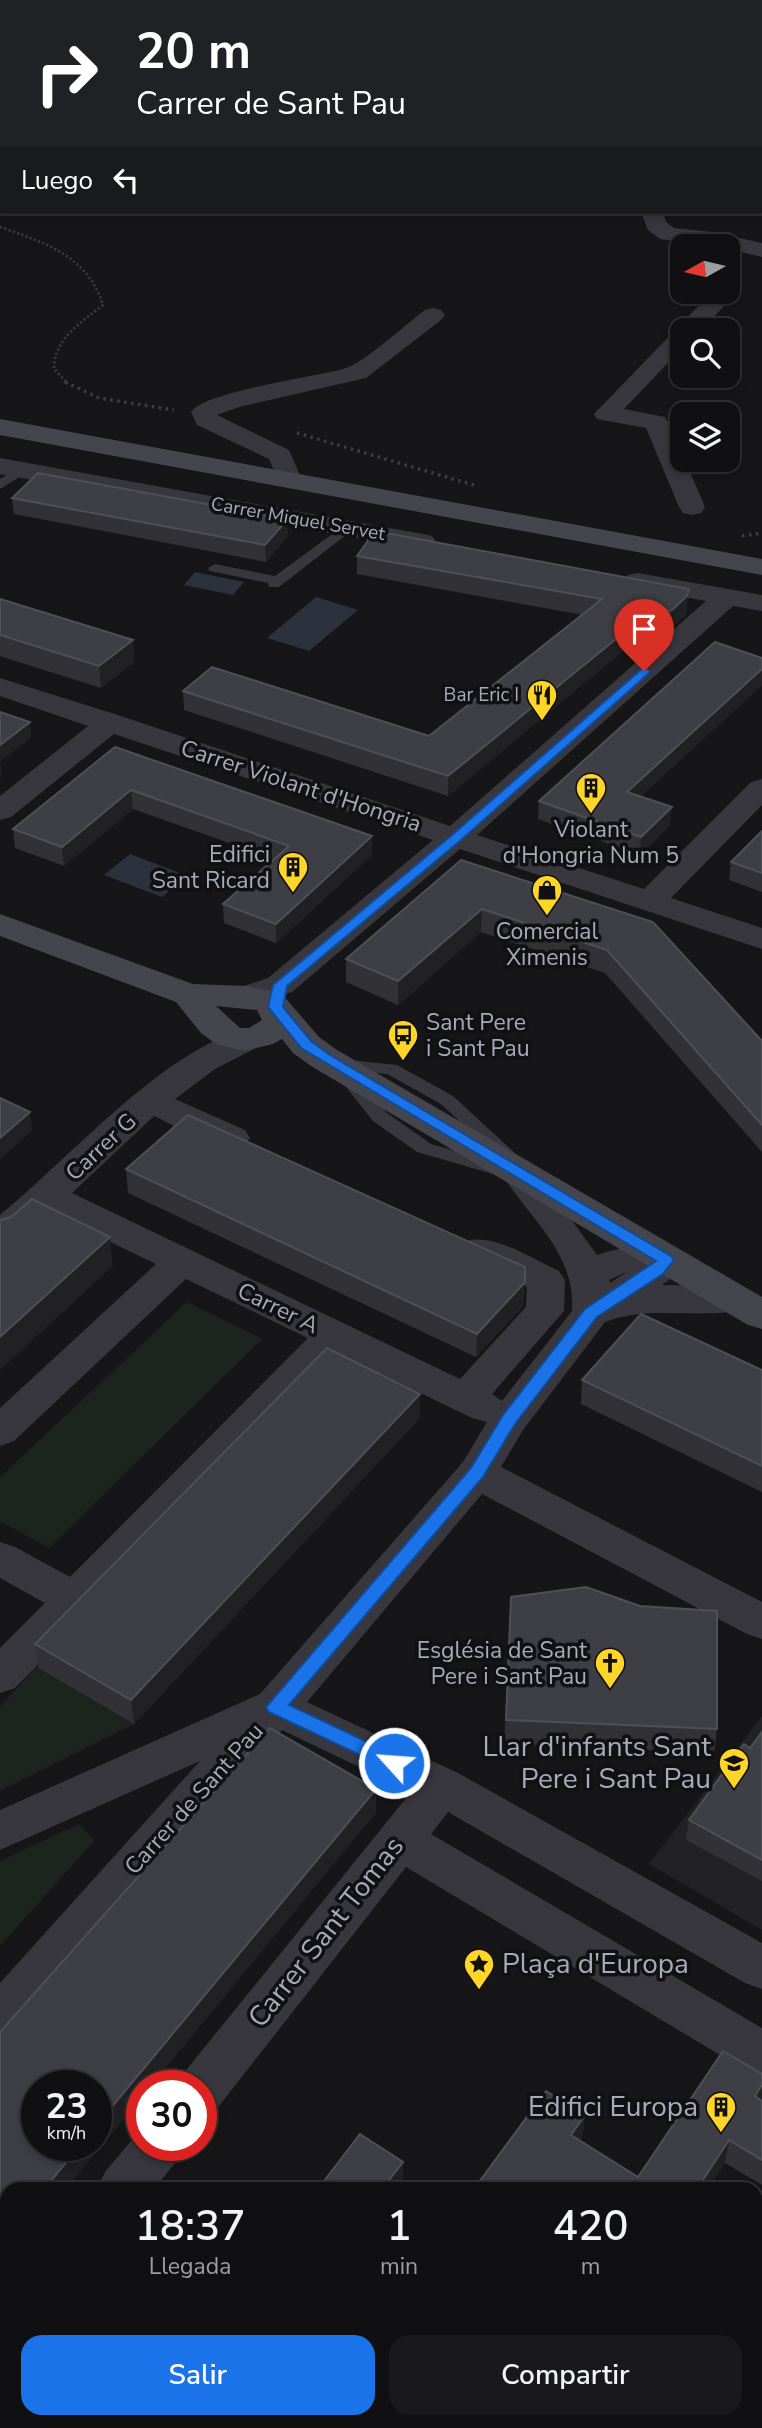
<!DOCTYPE html>
<html lang="es">
<meta charset="utf-8">
<style>
body{margin:0;font-family:"Nunito Sans",sans-serif;background:#19191b;color:#f1f3f6;height:100vh;display:flex;flex-direction:column;font-size:26px;white-space:nowrap}
*{box-sizing:border-box;margin:0}
p{font-size:23px;color:#9c9d9f}
.icon{flex:none;width:38px;height:38px;fill:none;stroke:currentColor;stroke-width:2;stroke-linecap:round;stroke-linejoin:round}
.map{position:relative;flex:1;overflow:hidden}
.panel{position:absolute;left:0px;top:2182px;width:763px;height:247px;display:flex;flex-direction:column;background:#101012;border-radius:21px 21px 0 0;box-shadow:0 4px 10px #0003,0 0 0 2px #303032}
.panel>*{flex:none}
.guide{position:absolute;left:0px;top:0px;width:763px;height:214px;box-shadow:0 4px 10px #0003,0 0 0 2px #303032;background:#202124;color:#fff;overflow:hidden}
.needle{width:46px;rotate:262deg}
.tools{position:absolute;left:670px;top:234px;display:grid;gap:14px}
.tools a{display:grid;place-items:center;width:70px;height:70px;border-radius:14px;background:#101012;box-shadow:0 4px 10px #0003,0 0 0 2px #303032;font-size:35px}
.speed{position:absolute;left:21px;top:2070px;display:flex;gap:14px;font-size:35px;font-weight:700;text-align:center}
.speed>*{display:grid;place-content:center;width:91px;height:91px;border-radius:50%;background:#101012;box-shadow:0 4px 10px #0003,0 0 0 2px #303032;line-height:1}
.speed small{font-size:18px;font-weight:400}
.speed .limit{border:10px solid #d22;background:#fff;color:#111}
.pin{position:absolute;display:grid;place-items:center;width:60px;height:60px;color:#fff;margin:-72px -30px;border-radius:50% 50% 50% 0;rotate:-45deg;box-shadow:0 0 7px #0007}
.pin .icon{rotate:45deg}
.me{position:absolute;width:77px;margin:-38px;rotate:296deg;stroke-linejoin:round;filter:drop-shadow(0 0 5px #0008)}
.turn{display:flex;align-items:center;gap:24px;height:147px;padding:0 21px;font-size:32px}
.turn .icon{width:91px;height:91px;stroke-width:2.5}
.turn b{display:block;font-size:49px;line-height:60px}
.then{display:flex;align-items:center;height:66px;padding:0 21px;background:#0003;gap:14px;font-size:26px}
.eta{display:flex;justify-content:space-evenly;align-items:center;height:119px;text-align:center}
.eta b{font-size:42px;font-weight:600;line-height:49px}
.primary-button{display:flex;gap:14px;margin-top:auto;padding:14px 21px}
.primary-button a{flex:1;height:80px;border-radius:21px;background:#1a73e8;color:#fff;font-size:28px;font-weight:600;line-height:80px;text-align:center}
.primary-button a+a{background:#19191b;color:#f1f3f6}
.map>svg:first-child{display:block}
.built{fill:#222225}
.green{fill:#1c241e}
.water{fill:#2b323d}
.lines{fill:none;stroke-linecap:round;stroke-linejoin:round}
.path-far1{stroke:#3d3e45;stroke-width:2.5;stroke-dasharray:2 2.5;stroke-linecap:butt}
.path{stroke:#3d3e45;stroke-width:3.5;stroke-dasharray:2.5 4.5;stroke-linecap:butt}
.lane{fill:#37373d;fill-rule:evenodd}
.street{fill:#37373d;fill-rule:evenodd}
.secondary{fill:#45454e;fill-rule:evenodd}
.wall{fill:#323236}
.shaded-wall{fill:#212124}
.building{fill:#3e3f44;stroke:#4f5056;stroke-width:2}
.route{fill:#1a73e8;stroke:#114b97;stroke-width:2}
.labels{text-anchor:middle;dominant-baseline:central;stroke-width:7;stroke-linejoin:round;paint-order:stroke}
.far-street-label{font-size:19px;fill:#a7aab9;stroke:#111113}
.far-poi-label{font-size:19px;fill:#a7aab9;stroke:#111113;text-anchor:end}
.street-label{font-size:23px;fill:#a7aab9;stroke:#111113}
.poi-label{font-size:23px;fill:#a7aab9;stroke:#111113}
.near-poi-label{font-size:28px;fill:#a7aab9;stroke:#111113;text-anchor:end}
.near-street-label{font-size:28px;fill:#a7aab9;stroke:#111113}
</style>
<div class="map">
<svg width="762" height="2428" viewBox="0 0 762 2428">
<rect width="100%" height="100%" fill="#161618"/>
<polygon class="built" points="762,1716 762,1930 649,1864"/>
<g class="green">
<polygon points="187,1302 262,1339 49,1548 0,1521 0,1477"/>
<polygon points="36,1667 134,1724 0,1791 0,1707"/>
<polygon points="79,1824 94,1841 0,1946 0,1861"/>
</g>
<g class="water">
<polygon points="195,572 244,582 233,595 184,585"/>
<polygon points="316,597 358,610 309,651 267,638"/>
<polygon points="130,854 188,876 162,897 104,875"/>
</g>
<g class="lines">
<g class="path-far1">
<polyline points="514,0 516,2"/>
<path d="M0,227C45,243 87,255 103,305C81,323 54,338 54,369L68,384"/>
</g>
<g class="path">
<polyline points="65,382 99,398 174,410"/>
<polyline points="297,433 477,486"/>
<polyline points="742,536 762,533"/>
</g>
<g class="lane">
<polygon points="21,466 28,470 26,473 0,489 0,479"/>
<polygon points="346,524 353,528 351,531 279,587 269,587 268,583 210,571 208,568 215,564 275,576"/>
<polygon points="340,1059 397,1065 453,1096 517,1155 515,1159 501,1159 441,1104 387,1074 334,1069 331,1065"/>
<polygon points="348,1072 354,1074 387,1113 431,1144 507,1166 509,1170 507,1174 500,1176 417,1152 373,1121 339,1078"/>
</g>
<g class="street">
<polygon points="13,0 51,0 52,2 14,2"/>
<polygon points="230,0 257,0 229,2"/>
<polygon points="0,108 2,108 0,121"/>
<rect x="761" y="158" width="1" height="12"/>
<polygon points="641,212 663,212 666,222 674,228 712,232 762,243 762,257 728,249 728,247 660,239 648,230"/>
<polygon points="728,286 736,292 733,297 700,331 682,331 682,348 624,409 665,417 668,422 682,460 685,460 705,507 701,513 692,515 683,513 679,507 646,428 597,419 594,414 712,292 728,292"/>
<path d="M433,308L441,310L445,315L441,320L366,378L239,407L217,415L289,450L302,480L298,485L289,488L280,485L269,459L197,425L191,412C205,391 317,377 346,368C362,364 409,322 425,310Z"/>
<polygon points="0,458 423,534 432,536 436,542 432,548 423,550 0,474"/>
<polygon points="638,573 762,595 762,611 733,606 477,835 644,889 751,782 762,779 762,805 671,898 762,928 762,949 460,849 292,992 244,1007 232,1004 227,997 232,990 268,978 433,840 114,734 11,817 0,820 0,796 88,726 0,696 0,678 121,716 450,826 706,601 628,587 624,581 628,575"/>
<path d="M248,1028L260,1032L265,1039L260,1046L215,1069L175,1099L245,1130L250,1138L245,1146C216,1154 180,1128 154,1116L72,1193L460,1379L526,1307L527,1287L466,1259L460,1250L466,1241C495,1233 532,1259 559,1271L565,1280L564,1311L492,1394L502,1401L572,1311C576,1254 531,1220 503,1176L508,1168L521,1164L534,1168L597,1255C624,1246 651,1243 679,1251L685,1260L670,1279L662,1285L734,1286L747,1290L753,1299L747,1308C704,1321 651,1304 605,1322L523,1430L501,1467L762,1602V1639L747,1634L482,1494L307,1702L458,1773L762,1943V1989L745,1983L448,1812L431,1834L762,2028V2076L745,2070L406,1867L219,2106L201,2113V2086H178L183,2074L411,1792L282,1730L17,2033L0,2040V1983L200,1761L0,1850V1810L260,1694L463,1462L487,1422L472,1418L340,1354L15,1688L0,1693V1648L45,1603L0,1578V1542L15,1547L70,1577L308,1338L186,1279L14,1441L0,1446V1408L156,1264L50,1213L13,1244L0,1248V1215C69,1159 163,1050 248,1028ZM624,1273H625L610,1283L609,1280Z"/>
<polygon points="142,2128 142,2146 182,2146 175,2163 154,2189 97,2189 105,2172"/>
<polygon points="7,2310 7,2369 0,2371 0,2313"/>
<polygon points="7,2399 7,2422 51,2422 54,2428 0,2428 0,2402"/>
</g>
<g class="secondary">
<polygon points="0,419 762,559 762,575 0,435"/>
<path d="M0,914L193,984L247,986L281,993L319,1037L337,1050L762,1297V1329L748,1325L311,1066L293,1053L282,1039L273,1044L244,1051L216,1044L201,1033L176,1002L0,936ZM216,1006L257,1010L262,1020L249,1028H240Z"/>
</g>
</g>
<g class="wall">
<polygon points="12,498 288,536 266,562 14,514"/>
<polygon points="357,556 687,607 686,615 669,630 652,627 448,796 184,710 183,691 429,736 583,615 357,574"/>
<polygon points="0,599 133,640 134,662 101,688 0,656"/>
<polygon points="762,658 762,685 641,796 670,825 640,855 538,819 539,801"/>
<polygon points="115,747 372,855 276,943 224,923 223,904 274,859 133,809 64,866 15,848 13,829"/>
<polygon points="762,831 762,892 729,880 731,862"/>
<polygon points="461,860 762,1041 762,1152 605,973 481,932 398,1005 346,982 346,959"/>
<polygon points="126,1169 525,1267 523,1306 476,1357 128,1193"/>
<polygon points="762,1370 762,1492 581,1404 582,1380"/>
<polygon points="420,1394 420,1418 134,1724 38,1668 35,1644"/>
<polygon points="511,1597 717,1729 714,1753 504,1744"/>
<polygon points="762,1732 762,1881 686,1840 689,1820 750,1748"/>
<polygon points="762,2074 762,2185 725,2163 708,2189 474,2189 585,2115 582,2138 580,2141 638,2177"/>
</g>
<g class="shaded-wall">
<polygon points="288,519 288,536 266,562 265,545"/>
<polygon points="689,589 686,615 669,630 671,611"/>
<polygon points="654,608 652,627 448,796 448,776"/>
<polygon points="133,640 134,662 101,688 99,666"/>
<polygon points="762,669 762,685 626,810 627,792"/>
<polygon points="30,722 31,738 0,762 2,776 0,778 0,745"/>
<polygon points="131,790 133,809 64,866 62,847"/>
<polygon points="672,807 670,825 640,855 641,837"/>
<polygon points="372,836 372,855 276,943 276,924"/>
<polygon points="482,909 481,932 398,1005 398,981"/>
<polygon points="30,1112 32,1131 0,1159 0,1138"/>
<polygon points="110,1237 113,1266 0,1370 0,1337"/>
<polygon points="525,1282 523,1306 476,1357 477,1334"/>
<polygon points="420,1394 420,1418 134,1724 131,1700"/>
<polygon points="376,1789 376,1813 151,2086 142,2086 142,2097 66,2189 44,2189 80,2146 96,2146 96,2126"/>
<polygon points="762,2085 762,2101 755,2096"/>
<polygon points="585,2115 582,2138 569,2158 571,2135"/>
<polygon points="729,2140 725,2163 708,2189 697,2189"/>
<polygon points="403,2162 403,2184 399,2189 382,2189"/>
<polygon points="7,2234 7,2261 0,2270 0,2242"/>
</g>
<g class="building">
<polygon points="38,473 288,519 265,545 12,498"/>
<polygon points="375,531 689,589 687,596 671,611 654,608 448,776 183,691 212,667 429,736 602,599 357,556"/>
<polygon points="0,599 133,640 99,666 0,635"/>
<polygon points="715,642 762,658 762,669 627,792 672,807 641,837 539,801"/>
<polygon points="0,712 30,722 0,745"/>
<polygon points="115,747 372,836 276,924 223,904 289,846 131,790 62,847 13,829"/>
<polygon points="762,831 762,873 731,862"/>
<polygon points="461,860 653,922 762,1041 762,1125 607,950 482,909 398,981 346,959"/>
<polygon points="0,1098 30,1112 0,1138"/>
<polygon points="188,1115 525,1267 525,1282 477,1334 126,1169"/>
<polygon points="32,1199 110,1237 0,1337 0,1220 11,1217"/>
<polygon points="641,1314 762,1370 762,1466 582,1380"/>
<polygon points="327,1348 420,1394 131,1700 35,1644"/>
<polygon points="586,1587 640,1606 717,1611 717,1729 506,1720 511,1597"/>
<polygon points="270,1728 376,1789 96,2126 96,2086 37,2086 37,2146 80,2146 44,2189 7,2189 7,2234 0,2242 0,2032"/>
<polygon points="762,1732 762,1860 689,1820 744,1744 750,1748"/>
<polygon points="723,2051 762,2074 762,2085 755,2096 762,2101 762,2160 729,2140 697,2189 474,2189 546,2091 585,2115 571,2135 638,2177"/>
<polygon points="360,2134 403,2162 382,2189 318,2189"/>
</g>
<polygon class="route" points="644,667 650,671 648,674 461,840 287,986 283,1007 311,1041 330,1055 671,1256 674,1260 663,1274 597,1317 515,1424 483,1477 289,1705 401,1758 404,1763 401,1769 394,1771 269,1712 266,1707 471,1468 503,1415 585,1309 656,1261 301,1048 268,1007 273,985 452,835"/>
<defs>
<g id="restaurant-pin" transform="scale(1.575)"><path d="M0 17L-7.5 6A9.5 9.5 0 1 1 7.5 6Z" fill="#ffd627" stroke="#111113"/><path d="M-5-6h1v4h1v-4h1v4h1v-4h1v5L-1.5 .5V6h-2V.5L-5-1ZM5-6V6H3V1.5H1.5Q1.5-4 5-6Z" fill="#111"/></g>
<g id="building-pin" transform="scale(1.575)"><path d="M0 17L-7.5 6A9.5 9.5 0 1 1 7.5 6Z" fill="#ffd627" stroke="#111113"/><path d="M-4-6H4V6H1V3H-1V6H-4ZM-2.5-4.3h1.7v1.8h-1.7ZM.8-4.3h1.7v1.8H.8ZM-2.5-1h1.7V.8h-1.7ZM.8-1h1.7V.8H.8Z" fill="#111"/></g>
<g id="shop-pin" transform="scale(1.575)"><path d="M0 17L-7.5 6A9.5 9.5 0 1 1 7.5 6Z" fill="#ffd627" stroke="#111113"/><path d="M-5-2.5h2.3a2.7 3.5 0 0 1 5.4 0H5L5.5 6h-11ZM-1.5-2.5h3a1.5 2.3 0 0 0-3 0Z" fill="#111"/></g>
<g id="bus-pin" transform="scale(1.575)"><path d="M0 17L-7.5 6A9.5 9.5 0 1 1 7.5 6Z" fill="#ffd627" stroke="#111113"/><path d="M-5-6H5V4H4V6H2V4H-2V6H-4V4H-5ZM-3.5-4V0h7V-4ZM-3.5 1.2v1.5H-2V1.2ZM2 1.2v1.5H3.5V1.2Z" fill="#111"/></g>
<g id="church-pin" transform="scale(1.575)"><path d="M0 17L-7.5 6A9.5 9.5 0 1 1 7.5 6Z" fill="#ffd627" stroke="#111113"/><path d="M-1.2-6h2.4v3.5h3.3v2.4h-3.3V6h-2.4V-.1h-3.3v-2.4h3.3Z" fill="#111"/></g>
<g id="school-pin" transform="scale(1.575)"><path d="M0 17L-7.5 6A9.5 9.5 0 1 1 7.5 6Z" fill="#ffd627" stroke="#111113"/><path d="M0-5L7-2L0 1L-7-2ZM-4 1L0 2.5L4 1V4Q0 6-4 4Z" fill="#111"/></g>
<g id="sight-pin" transform="scale(1.575)"><path d="M0 17L-7.5 6A9.5 9.5 0 1 1 7.5 6Z" fill="#ffd627" stroke="#111113"/><path d="M0-6L1.8-2.2L6-1.7L2.9 1.2L3.7 5.4L0 3.3L-3.7 5.4L-2.9 1.2L-6-1.7L-1.8-2.2Z" fill="#111"/></g>
</defs>
<g fill-rule="evenodd">
<use href="#restaurant-pin" x="542" y="695"/>
<use href="#building-pin" x="591" y="788"/>
<use href="#building-pin" x="293" y="867"/>
<use href="#shop-pin" x="547" y="890"/>
<use href="#bus-pin" x="403" y="1035"/>
<use href="#church-pin" x="610" y="1663"/>
<use href="#school-pin" x="734" y="1763"/>
<use href="#sight-pin" x="479" y="1964"/>
<use href="#building-pin" x="721" y="2107"/>
</g>
<g class="labels">
<g class="far-street-label">
<text transform="translate(298 519) rotate(10)">Carrer Miquel Servet</text>
</g>
<g class="far-poi-label">
<text x="519" y="695">Bar Eric I</text>
</g>
<g class="street-label">
<text transform="translate(301 786) rotate(18)">Carrer Violant d'Hongria</text>
<text transform="translate(101 1147) rotate(-43)">Carrer G</text>
<text transform="translate(278 1308) rotate(26)">Carrer A</text>
<text transform="translate(194 1799) rotate(-48)">Carrer de Sant Pau</text>
</g>
<g class="poi-label">
<text x="591" y="829">Violant<tspan x="591" dy="26">d'Hongria Num 5</tspan></text>
<text x="270" y="854" text-anchor="end">Edifici<tspan x="270" dy="26">Sant Ricard</tspan></text>
<text x="547" y="931">Comercial<tspan x="547" dy="26">Ximenis</tspan></text>
<text x="426" y="1022" text-anchor="start">Sant Pere<tspan x="426" dy="26">i Sant Pau</tspan></text>
<text x="587" y="1650" text-anchor="end">Església de Sant<tspan x="587" dy="26">Pere i Sant Pau</tspan></text>
</g>
<g class="near-poi-label">
<text x="711" y="1747">Llar d'infants Sant<tspan x="711" dy="32">Pere i Sant Pau</tspan></text>
<text x="502" y="1964" text-anchor="start">Plaça d'Europa</text>
<text x="698" y="2107">Edifici Europa</text>
</g>
<g class="near-street-label">
<text transform="translate(326 1932) rotate(-52)">Carrer Sant Tomas</text>
</g>
</g>
</svg>
<div class="tools">
<a><svg class="needle" viewBox="-14 -14 28 28"><path d="M0-13l5 13h-10z" fill="#e53935"/><path d="M0 13l5-13h-10z" fill="#9c9d9f"/></svg></a>
<a><svg class="icon" aria-label="search" viewBox="0 0 24 24"><circle cx="10" cy="10" r="6"/><path d="M15 15l6 6"/></svg></a>
<a><svg class="icon" aria-label="layers" viewBox="0 0 24 24"><path d="M12 4l9 5-9 5-9-5zM3 14l9 5 9-5"/></svg></a>
</div>
<div class="speed"><div>23<small>km/h</small></div><div class="limit">30</div></div>
<div class="pin" style="left:644px;top:671px;background:#d93025"><svg class="icon" aria-label="arrive" viewBox="0 0 24 24"><path d="M6 21V4h12l-3 4 3 4H6"/></svg></div>
<svg class="me" style="left:394px;top:1763px" viewBox="-20 -20 40 40"><circle r="17" fill="#1a73e8" stroke="#fff" stroke-width="3"/><path d="M0-11L8 9 0 5-8 9z" fill="#fff"/></svg>
<div class="guide">
<div class="turn"><svg class="icon" aria-label="right" viewBox="0 0 24 24"><path d="M7 20v-9h11M14 6l5 5-5 5"/></svg><div><b>20 m</b>Carrer de Sant Pau</div></div>
<div class="then">Luego<svg class="icon" aria-label="left" viewBox="0 0 24 24"><path d="M17 20v-9H6M10 6l-5 5 5 5"/></svg></div>
</div>
<section class="panel">
<div class="eta">
<div><b>18:37</b><p>Llegada</p></div>
<div><b>1</b><p>min</p></div>
<div><b>420</b><p>m</p></div>
</div>
<div class="primary-button"><a>Salir</a><a>Compartir</a></div>
</section>
</div>
